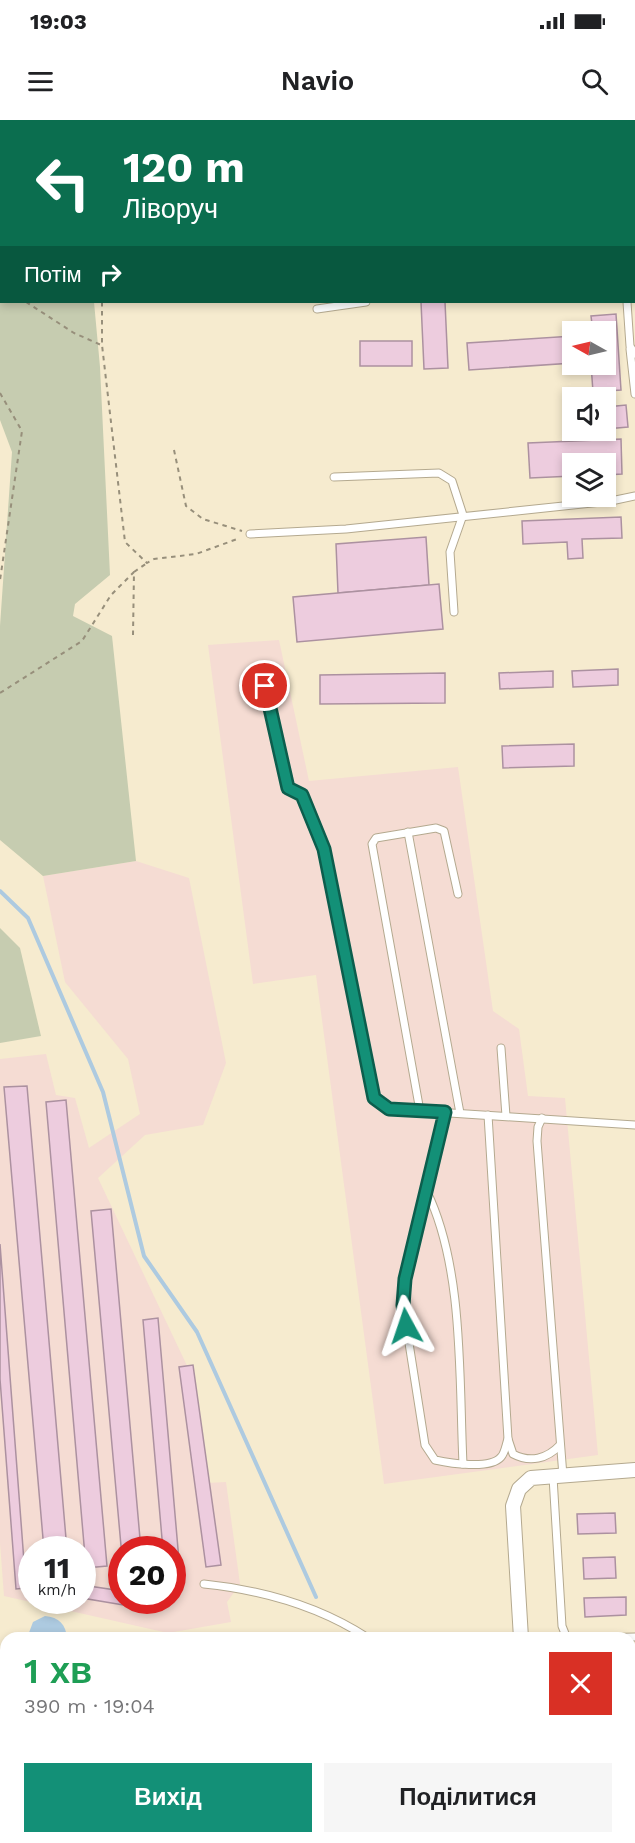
<!DOCTYPE html>
<html lang="uk">
<meta charset="utf-8">
<style>
body{margin:0;font-family:"Work Sans",sans-serif;background:#f6f6f6;color:#202124;height:100vh;display:flex;flex-direction:column;font-size:22px;white-space:nowrap}
*{box-sizing:border-box;margin:0}
p{font-size:20px;color:#757577}
.icon{flex:none;width:33px;height:33px;fill:none;stroke:currentColor;stroke-width:2;stroke-linecap:round;stroke-linejoin:round}
.map{position:relative;flex:1;overflow:hidden}
.side{position:absolute;left:0px;top:1512px;width:636px;height:212px;display:flex;flex-direction:column;background:#fff;border-radius:18px 18px 0 0;box-shadow:0 3px 9px #0003}
.side>*{flex:none}
.hud{position:absolute;left:0px;top:0px;width:636px;height:183px;box-shadow:0 3px 9px #0003;background:#0b6e4f;color:#fff;overflow:hidden}
.needle{width:39px;rotate:278deg}
.controls{position:absolute;left:562px;top:201px;display:grid;gap:12px}
.controls a{display:grid;place-items:center;width:54px;height:54px;border-radius:0px;background:#fff;box-shadow:0 3px 9px #0003;font-size:30px}
.speed{position:absolute;left:18px;top:1416px;display:flex;gap:12px;font-size:30px;font-weight:700;text-align:center}
.speed>*{display:grid;place-content:center;width:78px;height:78px;border-radius:50%;background:#fff;box-shadow:0 3px 9px #0003;line-height:1}
.speed small{font-size:15px;font-weight:400}
.speed .limit{border:9px solid #d22;background:#fff;color:#111}
.pin{position:absolute;display:grid;place-items:center;width:51px;height:51px;color:#fff;margin:-26px;border:3px solid #fff;border-radius:50%;box-shadow:0 2px 6px #0007}
.me{position:absolute;width:66px;margin:-33px;rotate:355deg;stroke-linejoin:round;filter:drop-shadow(0 0 4px #0008)}
.turn{display:flex;align-items:center;gap:21px;height:126px;padding:0 24px;font-size:27px}
.turn .icon{width:78px;height:78px;stroke-width:2.5}
.turn b{display:block;font-size:42px;line-height:51px}
.then{display:flex;align-items:center;height:57px;padding:0 24px;background:#0003;gap:12px;font-size:22px}
.round{display:grid;place-items:center;flex:none;width:63px;height:63px;border-radius:0px;background:#f6f6f6}
.summary{display:flex;align-items:center;justify-content:space-between;height:102px;padding:0 24px}
h1{font-size:36px;font-weight:600;line-height:45px;color:#1e9e55}
.action{display:flex;gap:12px;margin-top:auto;padding:12px 24px}
.action a{flex:1;height:69px;border-radius:0px;background:#139077;color:#fff;font-size:24px;font-weight:600;line-height:69px;text-align:center}
.action a+a{background:#f6f6f6;color:#202124}
.status{display:flex;justify-content:space-between;align-items:center;height:42px;padding:0 30px;background:#fff;direction:ltr}
.status svg{height:16px;fill:currentColor}
header{display:flex;justify-content:space-between;align-items:center;height:78px;padding:0 24px;background:#fff;font-size:27px;font-weight:600}
.map>svg:first-child{display:block}
.industrial{fill:#f5dcd3;fill-rule:evenodd}
.green{fill:#c6ccb0}
.water{fill:#adcae0}
.lines{fill:none;stroke-linecap:round;stroke-linejoin:round}
.stream{stroke:#adcae0;stroke-width:4}
.river{stroke:#adcae0;stroke-width:22}
.building{fill:#edccde;stroke:#ac91a0;stroke-width:1.5}
.lane-casing{stroke:#b4a98f;stroke-width:9}
.street-casing{stroke:#b4a98f;stroke-width:16}
.path{stroke:#978f7b;stroke-width:2;stroke-dasharray:4.5 4.5;stroke-linecap:butt}
.lane{stroke:#fff;stroke-width:7}
.street{stroke:#fff;stroke-width:14}
.route-casing{stroke:#0c5e4d;stroke-width:15}
.route{stroke:#139077;stroke-width:10}
</style>
<div class="status"><b>19:03</b><svg viewBox="0 0 49 12"><path d="M0 12V9h3v3zM5 12V6h3v6zM10 12V3h3v9zM15 12V0h3v12zM26 1h20v11H26zM47 4h2v5h-2z"/></svg></div>
<header><svg class="icon" aria-label="menu" viewBox="0 0 24 24"><path d="M4 6h16M4 12h16M4 18h16"/></svg>Navio<svg class="icon" aria-label="search" viewBox="0 0 24 24"><circle cx="10" cy="10" r="6"/><path d="M15 15l6 6"/></svg></header>
<div class="map">
<svg width="635" height="1723" viewBox="0 0 635 1723">
<rect width="100%" height="100%" fill="#f6ebcf"/>
<g class="industrial">
<polygon points="279,520 309,661 458,647 493,891 519,909 528,976 565,978 598,1335 384,1364 316,855 253,864 208,525"/>
<path d="M136,741L189,758L226,943L203,1005L145,1015L98,1058L190,1252L207,1363L226,1362L240,1464L227,1482L231,1502L168,1513L4,1476L0,1423V939L46,934L56,975L75,978L89,1028L140,994L128,939L65,862L43,756ZM32,1430H82V1480H32ZM122,1430H172V1480H122Z"/>
</g>
<g class="green">
<polygon points="0,0 52,1 2,2 2,182 94,182 100,247 110,455 75,484 73,496 112,516 136,741 43,756 0,720 0,506 12,332 0,300"/>
<polygon points="54,0 239,0 55,2"/>
<polygon points="0,808 20,828 41,916 0,923"/>
</g>
<g class="water">
<path d="M45,1496C59,1497 66,1505 67,1518H27L33,1502Z"/>
<polygon points="6,1709 6,1718 68,1718 70,1723 0,1723 0,1717"/>
</g>
<g class="lines">
<polyline class="stream" points="0,771 28,798 103,972 144,1136 197,1212 316,1477"/>
<polyline class="river" points="470,1718 471,1723"/>
</g>
<g class="building">
<polygon points="371,0 635,0 635,8 634,2 348,2"/>
<polygon points="421,182 445,182 448,248 424,249"/>
<polygon points="616,194 621,270 593,272 591,244 606,244 606,212 593,212 591,196"/>
<polygon points="573,216 573,243 469,250 467,223"/>
<rect x="360" y="221" width="52" height="25"/>
<polygon points="626,285 628,307 606,309 606,287"/>
<polygon points="621,319 622,354 606,355 606,344 573,344 573,356 530,358 528,323"/>
<polygon points="621,397 622,418 582,419 583,438 568,439 567,422 523,424 522,401"/>
<polygon points="426,417 429,465 338,473 336,424"/>
<polygon points="439,464 443,509 297,522 293,477"/>
<polygon points="618,549 618,565 573,567 572,551"/>
<polygon points="553,551 553,567 500,569 499,553"/>
<polygon points="445,553 445,583 320,584 320,555"/>
<polygon points="574,624 574,646 503,648 502,626"/>
<polygon points="27,966 67,1430 44,1430 4,967"/>
<polygon points="66,980 107,1446 86,1448 46,982"/>
<polygon points="111,1089 141,1430 122,1430 122,1437 91,1091"/>
<polygon points="0,1124 26,1468 16,1469 0,1259"/>
<polygon points="158,1198 180,1452 172,1453 172,1430 163,1430 143,1200"/>
<polygon points="193,1245 221,1445 206,1447 179,1247"/>
<polygon points="615,1393 616,1413 578,1414 577,1394"/>
<polygon points="615,1437 616,1458 584,1459 583,1438"/>
<polygon points="82,1465 122,1471 122,1480 149,1480 147,1489 82,1478"/>
<polygon points="626,1477 626,1495 585,1497 584,1478"/>
</g>
<g class="lines">
<g class="lane-casing">
<g id="lane">
<polyline points="243,2 244,0"/>
<polyline points="634,124 635,124"/>
<polyline points="627,182 630,226 635,234"/>
<polyline points="317,189 366,182"/>
<polyline points="630,229 635,274"/>
<polyline points="334,357 439,353 452,361 463,395 450,432 454,492"/>
<polyline points="250,414 346,409 611,381 635,376"/>
<polyline points="265,566 288,668 302,676 324,729 374,978 389,989 635,1005"/>
<polyline points="408,712 460,993"/>
<polyline points="501,928 506,996"/>
<polyline points="420,991 372,724 376,718 436,708 444,711 458,774"/>
<path d="M445,992L427,1072L412,1122L403,1185L425,1325L435,1340C449,1343 490,1350 501,1337C505,1333 506,1324 508,1319"/>
<path d="M488,995L508,1319L513,1334C530,1343 547,1339 560,1325"/>
<polyline points="542,998 538,1007 537,1021 563,1356"/>
<path d="M427,1072C464,1148 459,1260 463,1344"/>
<polyline points="553,1357 562,1506 566,1516 574,1518"/>
<path d="M204,1464C262,1470 319,1486 368,1518"/>
<polyline points="594,1518 635,1517"/>
<polyline points="0,1574 6,1577"/>
<polyline points="630,1606 635,1609"/>
<polyline points="85,1723 85,1718"/>
</g>
</g>
<g class="street-casing">
<g id="street">
<polyline points="521,1518 513,1386 519,1369 531,1358 635,1350"/>
<polyline points="555,1718 556,1723"/>
</g>
</g>
<g class="path">
<polyline points="75,0 78,2"/>
<polyline points="0,164 2,165"/>
<polyline points="26,182 74,213 101,225"/>
<polyline points="102,182 102,225 125,422 147,443 154,439 196,434 240,418"/>
<polyline points="0,273 22,311 0,460"/>
<polyline points="174,330 186,386 203,399 242,411"/>
<polyline points="133,515 134,452 147,443"/>
<polyline points="0,573 82,521 111,475 134,452"/>
</g>
<use href="#lane" class="lane"/>
<use href="#street" class="street"/>
</g>
<g class="lines">
<g class="route-casing">
<polyline id="route" points="265,566 288,668 302,675 324,729 374,978 389,989 445,992 405,1159 403,1185 406,1206"/>
</g>
<use href="#route" class="route"/>
</g>
</svg>
<div class="controls">
<a><svg class="needle" viewBox="-14 -14 28 28"><path d="M0-13l5 13h-10z" fill="#e53935"/><path d="M0 13l5-13h-10z" fill="#757577"/></svg></a>
<a><svg class="icon" aria-label="sound" viewBox="0 0 24 24"><path d="M4 9h4l5-4v14l-5-4H4zM17 9q2 3 0 6"/></svg></a>
<a><svg class="icon" aria-label="layers" viewBox="0 0 24 24"><path d="M12 4l9 5-9 5-9-5zM3 14l9 5 9-5"/></svg></a>
</div>
<div class="speed"><div>11<small>km/h</small></div><div class="limit">20</div></div>
<div class="pin" style="left:265px;top:566px;background:#d93025"><svg class="icon" aria-label="arrive" viewBox="0 0 24 24"><path d="M6 21V4h12l-3 4 3 4H6"/></svg></div>
<svg class="me" style="left:406px;top:1206px" viewBox="-20 -20 40 40"><path d="M0-17L14 15 0 8-14 15z" fill="#139077" stroke="#fff" stroke-width="4"/></svg>
<div class="hud">
<div class="turn"><svg class="icon" aria-label="left" viewBox="0 0 24 24"><path d="M17 20v-9H6M10 6l-5 5 5 5"/></svg><div><b>120 m</b>Ліворуч</div></div>
<div class="then">Потім<svg class="icon" aria-label="right" viewBox="0 0 24 24"><path d="M7 20v-9h11M14 6l5 5-5 5"/></svg></div>
</div>
<section class="side">
<div class="summary"><div><h1>1 хв</h1><p>390 m · 19:04</p></div><a class="round" style="background:#d93025;color:#fff"><svg class="icon" aria-label="close" viewBox="0 0 24 24"><path d="M6 6l12 12M18 6L6 18"/></svg></a></div>
<div class="action"><a>Вихід</a><a>Поділитися</a></div>
</section>
</div>
